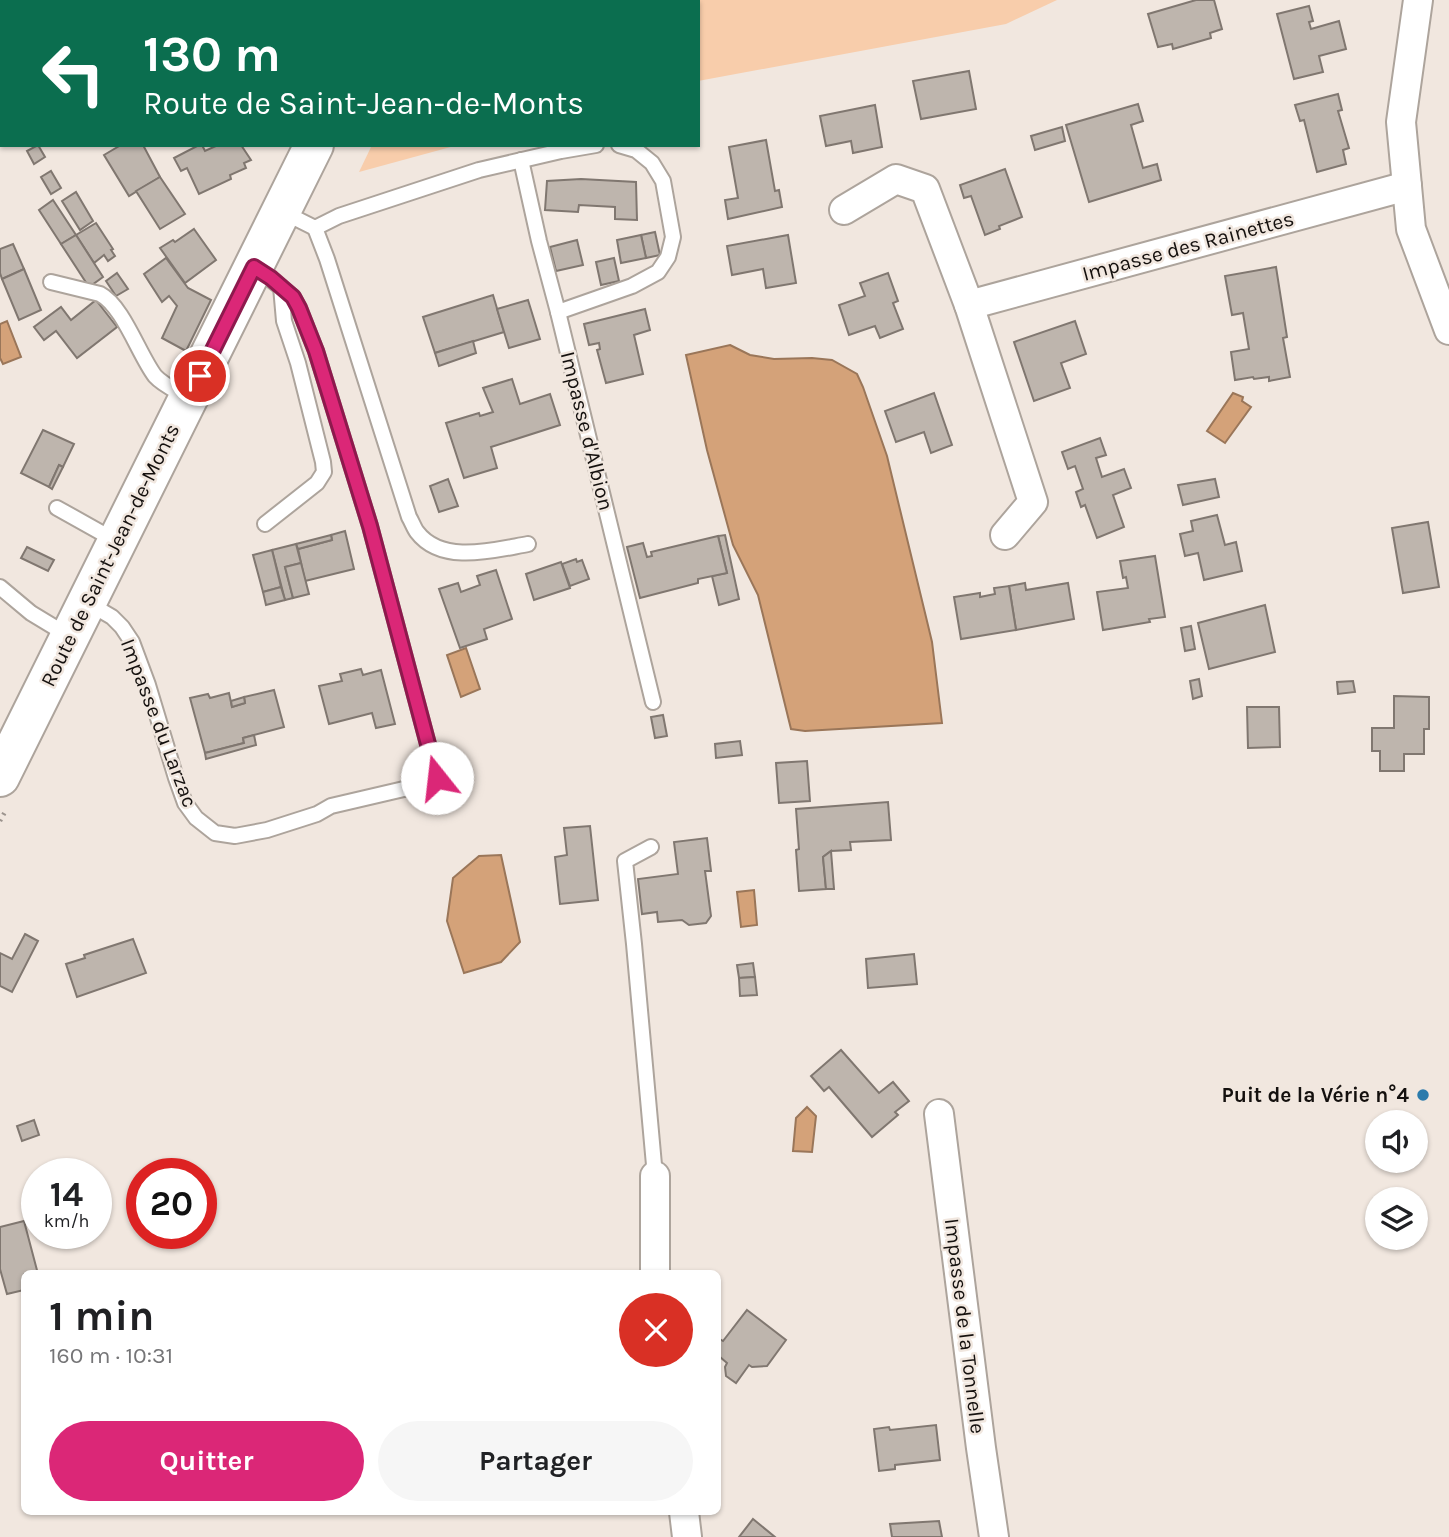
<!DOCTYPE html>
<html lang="fr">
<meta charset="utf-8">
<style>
body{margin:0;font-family:Karla,sans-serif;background:#f6f6f6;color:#202124;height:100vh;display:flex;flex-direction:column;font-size:26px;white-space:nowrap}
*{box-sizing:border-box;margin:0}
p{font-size:23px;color:#757577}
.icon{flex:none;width:38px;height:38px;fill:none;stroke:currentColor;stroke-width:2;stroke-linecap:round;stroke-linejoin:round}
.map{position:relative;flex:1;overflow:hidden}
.side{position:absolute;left:21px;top:1270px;width:700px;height:245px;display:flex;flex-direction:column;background:#fff;border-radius:10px;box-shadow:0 2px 5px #0004}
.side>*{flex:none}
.top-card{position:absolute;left:0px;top:0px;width:700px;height:147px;box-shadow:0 2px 5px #0004;background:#0b6e4f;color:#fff;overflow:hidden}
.controls{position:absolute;left:1365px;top:1110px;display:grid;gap:14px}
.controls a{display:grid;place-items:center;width:63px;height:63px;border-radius:50%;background:#fff;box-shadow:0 2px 5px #0004;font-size:35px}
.speed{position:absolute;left:21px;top:1158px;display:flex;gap:14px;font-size:35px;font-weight:700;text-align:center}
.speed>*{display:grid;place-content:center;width:91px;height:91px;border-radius:50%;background:#fff;box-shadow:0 2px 5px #0004;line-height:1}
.speed small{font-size:18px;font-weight:400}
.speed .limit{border:10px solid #d22;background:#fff;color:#111}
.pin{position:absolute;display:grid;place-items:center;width:60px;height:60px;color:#fff;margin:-30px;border:4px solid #fff;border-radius:50%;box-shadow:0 2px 7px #0007}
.me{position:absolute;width:77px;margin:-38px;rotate:344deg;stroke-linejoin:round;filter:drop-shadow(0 0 5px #0008)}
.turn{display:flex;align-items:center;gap:24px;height:147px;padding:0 28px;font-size:32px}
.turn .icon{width:91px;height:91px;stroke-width:2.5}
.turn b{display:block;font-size:49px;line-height:60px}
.round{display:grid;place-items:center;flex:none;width:74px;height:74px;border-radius:37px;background:#f6f6f6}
.overview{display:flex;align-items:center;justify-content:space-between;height:119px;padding:0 28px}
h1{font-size:42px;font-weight:700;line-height:52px}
.button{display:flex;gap:14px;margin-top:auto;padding:14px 28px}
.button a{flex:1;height:80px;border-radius:42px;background:#db2777;color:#fff;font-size:28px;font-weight:700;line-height:80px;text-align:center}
.button a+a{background:#f6f6f6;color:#202124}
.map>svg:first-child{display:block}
.green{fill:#f8cdab}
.water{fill:#d4a279;stroke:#9a7659;stroke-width:2}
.building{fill:#beb5ad;stroke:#807770;stroke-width:2}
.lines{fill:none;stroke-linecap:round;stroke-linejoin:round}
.service-casing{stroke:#ada49c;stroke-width:18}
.minor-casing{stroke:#ada49c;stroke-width:32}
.secondary-casing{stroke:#ada49c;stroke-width:42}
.path{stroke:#9c948e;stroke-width:4.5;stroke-dasharray:2 5;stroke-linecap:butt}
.service{stroke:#fff;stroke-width:14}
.minor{stroke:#fff;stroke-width:28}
.secondary{stroke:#fff;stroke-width:38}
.route-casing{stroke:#8e194d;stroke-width:18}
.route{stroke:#db2777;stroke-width:12}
.poi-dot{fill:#2b7bac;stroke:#f1e7df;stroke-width:2.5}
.labels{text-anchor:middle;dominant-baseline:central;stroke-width:5;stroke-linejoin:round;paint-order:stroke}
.street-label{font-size:21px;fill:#14100e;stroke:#f1e7df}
.poi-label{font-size:21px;font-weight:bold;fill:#14100e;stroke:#f1e7df;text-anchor:end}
</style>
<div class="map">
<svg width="1449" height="1537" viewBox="0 0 1449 1537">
<rect width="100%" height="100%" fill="#f1e7df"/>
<g class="green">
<polygon points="438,0 1057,0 1006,24 698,81 698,2 438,2"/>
<polygon points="372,145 458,145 359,172"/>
</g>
<g class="water">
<polygon points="7,321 21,357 3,364 0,358 0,324"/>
<polygon points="730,345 750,355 774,359 812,358 832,360 857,374 863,387 887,456 926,617 932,642 942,723 805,731 791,729 758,595 733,545 707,450 686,355"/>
<polygon points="1233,393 1243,397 1242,401 1251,407 1225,443 1207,431"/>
<polygon points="466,648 480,689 461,697 447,655"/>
<polygon points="501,855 520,942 501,962 464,973 447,921 453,878 479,856"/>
<polygon points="754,890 757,925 741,927 737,892"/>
<polygon points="807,1107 816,1116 812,1152 793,1151 796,1118"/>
</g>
<g class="building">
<polygon points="93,0 151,0 151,2 83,2"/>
<polygon points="1196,0 1214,0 1222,29 1210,33 1211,38 1173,49 1172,44 1158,47 1148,14"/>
<polygon points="1309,6 1313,21 1309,22 1311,29 1339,21 1346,49 1319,56 1323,72 1294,79 1277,14"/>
<polygon points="969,71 976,109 921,119 913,81"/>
<polygon points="1338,94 1342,110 1338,111 1349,148 1343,150 1346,164 1317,172 1304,120 1300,121 1295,105"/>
<polygon points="1138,104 1143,121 1131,125 1143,168 1157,164 1161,180 1089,202 1066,125"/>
<polygon points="875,105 882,147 853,153 851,141 826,146 820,116"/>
<polygon points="1062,127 1065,141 1035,150 1031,136"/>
<polygon points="766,140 775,191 779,190 782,207 728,219 725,200 738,198 729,147"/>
<polygon points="38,145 45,157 34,164 27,151"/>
<polygon points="121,145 143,145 160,177 129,196 104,155"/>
<polygon points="199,145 202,145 205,151 218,145 241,145 251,160 244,163 246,168 230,175 231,179 199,194 187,168 181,171 174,158"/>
<polygon points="1005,169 1022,217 999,226 1000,229 985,235 971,196 964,198 960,185"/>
<polygon points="51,171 61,188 51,194 41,177"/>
<polygon points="160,177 185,214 160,229 136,191"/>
<polygon points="581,179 636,182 637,220 615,219 615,207 579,205 578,212 545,210 547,181"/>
<polygon points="76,192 93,221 80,230 62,201"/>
<polygon points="53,200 76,235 61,244 39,210"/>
<polygon points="96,223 113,249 111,250 115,256 108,261 104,255 94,263 76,235"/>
<polygon points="194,229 216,260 185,283 160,248 173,240 175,242"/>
<polygon points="655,232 660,255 646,258 641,235"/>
<polygon points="76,235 103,277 89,287 61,244"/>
<polygon points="641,235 646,258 621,263 617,240"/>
<polygon points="788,235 796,283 766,288 763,269 732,275 727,246"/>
<polygon points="577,240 583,265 556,271 550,247"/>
<polygon points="13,244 24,269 2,279 0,273 0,249"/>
<polygon points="166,258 188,288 211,300 186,351 162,338 177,306 169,296 162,302 144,274"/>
<polygon points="614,258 619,281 601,285 596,262"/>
<polygon points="1276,267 1287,337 1283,338 1290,377 1269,381 1269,377 1254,379 1253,377 1235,380 1231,352 1249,349 1243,313 1232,315 1225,276"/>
<polygon points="24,269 41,310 19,320 2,279"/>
<polygon points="117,273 128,289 116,296 106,281"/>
<polygon points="888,273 898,301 893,303 903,329 880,338 875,326 849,335 839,305 865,296 860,283"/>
<polygon points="493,295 504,332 435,353 423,317"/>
<polygon points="96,300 117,327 77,358 56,331 44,340 34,327 61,307 71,320"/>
<polygon points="528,300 540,339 509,348 497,309"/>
<polygon points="645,309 650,330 634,335 643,374 606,383 597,350 600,349 599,343 589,345 584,324"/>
<polygon points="1075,321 1086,354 1061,363 1070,388 1034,401 1014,342"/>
<polygon points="473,341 476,353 439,366 435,353"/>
<polygon points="512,379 520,404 550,394 560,425 491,447 497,468 464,478 446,423 479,413 480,416 493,412 483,388"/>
<polygon points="934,393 952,445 931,453 924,432 896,442 885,411"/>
<polygon points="43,430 74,444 63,467 59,465 49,487 21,473"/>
<polygon points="1100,438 1106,455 1096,458 1102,477 1124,469 1131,488 1113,495 1124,527 1097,538 1085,505 1081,507 1076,492 1083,489 1075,466 1068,469 1062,452"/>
<polygon points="59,465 63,467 52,489 49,487"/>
<polygon points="448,479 458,506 439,512 430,486"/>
<polygon points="1215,479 1219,497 1183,505 1178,485"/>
<polygon points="1217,515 1225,545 1236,542 1242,571 1204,580 1198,553 1185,556 1180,534 1193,531 1191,521"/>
<polygon points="1428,522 1439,587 1403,593 1392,528"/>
<polygon points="345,531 354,569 305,581 298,549 332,540 331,535"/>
<polygon points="331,535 332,540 298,549 296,544"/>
<polygon points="725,535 739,599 719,605 712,576 727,573 718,536"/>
<polygon points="718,536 727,573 698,579 698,583 640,598 627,547 643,543 647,557 652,556 651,552"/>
<polygon points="296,544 301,563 285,567 293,598 285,600 272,550"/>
<polygon points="27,547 54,560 48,571 21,558"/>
<polygon points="272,550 281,587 263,592 253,555"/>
<polygon points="1155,556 1165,617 1149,619 1150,622 1103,630 1097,592 1128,588 1126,577 1123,578 1120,561"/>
<polygon points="576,559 577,562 582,560 589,579 570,586 562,564"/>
<polygon points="561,562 570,588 534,600 526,574"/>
<polygon points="301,563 309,594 293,598 285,567"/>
<polygon points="496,570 512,619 484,629 487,639 460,648 439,589 458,583 461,592 480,585 477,576"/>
<polygon points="1025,583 1026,590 1068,583 1074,619 1016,630 1009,586"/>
<polygon points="1009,586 1016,630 961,639 954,597 980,593 980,597 995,594 994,588"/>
<polygon points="281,587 285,600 266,605 263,592"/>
<polygon points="1265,605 1275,652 1209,669 1198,623"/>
<polygon points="1191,626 1195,649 1185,651 1181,628"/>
<polygon points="361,669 363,675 381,670 395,724 376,728 372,713 329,724 319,686 342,681 340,674"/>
<polygon points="1199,679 1202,696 1193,699 1190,681"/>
<polygon points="1353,681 1355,692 1338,694 1337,682"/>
<polygon points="274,690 284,727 243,738 244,743 205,753 190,698 208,694 210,698 229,693 232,707 245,703 244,697"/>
<polygon points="1394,696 1429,697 1429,729 1424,729 1424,754 1404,754 1404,771 1380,771 1380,751 1372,751 1372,728 1394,728"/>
<polygon points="244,697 245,703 232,707 231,701"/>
<polygon points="1247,707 1279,707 1280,747 1248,748"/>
<polygon points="663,715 667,736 655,738 651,717"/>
<polygon points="254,735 256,745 206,759 205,753 244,743 243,738"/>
<polygon points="740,741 742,755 716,758 715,744"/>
<polygon points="807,761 810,801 779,803 776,763"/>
<polygon points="888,802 891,840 850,842 851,850 831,851 823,857 826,889 799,891 796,850 799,849 796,809"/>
<polygon points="590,826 598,900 560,904 555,857 567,855 564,828"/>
<polygon points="707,838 711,871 705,871 711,916 706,923 689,925 682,920 658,922 657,912 642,914 638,879 678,874 674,842"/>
<polygon points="831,851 834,889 826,889 823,857"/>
<polygon points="25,934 38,941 12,992 0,986 0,953 12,959"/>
<polygon points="133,939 146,973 77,997 66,964 85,958 84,955"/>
<polygon points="914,954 917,984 868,988 866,959"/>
<polygon points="753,963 755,977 739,978 737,965"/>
<polygon points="755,977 757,995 740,996 739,978"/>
<polygon points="841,1050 879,1093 893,1082 909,1101 895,1112 898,1115 872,1137 829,1087 824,1091 811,1076"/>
<polygon points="34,1120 39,1135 22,1141 17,1126"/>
<polygon points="24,1221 38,1274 24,1274 24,1290 7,1294 0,1269 0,1227"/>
<polygon points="747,1310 786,1340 767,1366 752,1367 749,1365 736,1383 726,1376 725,1367 727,1363 720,1357 718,1360 718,1338 723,1341"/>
<polygon points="936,1425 940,1460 895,1465 895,1469 879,1471 874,1429 889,1427 890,1430"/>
<polygon points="753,1519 775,1537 739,1537"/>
<polygon points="939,1521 942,1537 892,1537 890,1524"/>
</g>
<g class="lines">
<g class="service-casing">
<g id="service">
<polyline points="521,160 539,241 558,312 653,702"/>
<polyline points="283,212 315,228 339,216 479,170 561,151 596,145"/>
<path d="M315,228L327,259L409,517C412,522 414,528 417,532C442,565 494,550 528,544"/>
<path d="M51,282L100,294C123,306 139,355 155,376C163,385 177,391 187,397"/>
<polyline points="558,312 632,286 658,272 668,257 673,237 663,181 652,163 636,150 619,145"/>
<polyline points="57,508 116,541"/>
<polyline points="265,524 317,483 324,472 323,462 298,363 284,321 281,287"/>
<polyline points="0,587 31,613 69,636"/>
<polyline points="88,603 112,617 122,627 132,642 148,685 176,778 185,803 196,818 215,833 235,836 267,830 317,814 331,806 421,785 437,778 370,526 316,351 299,308 293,297 255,267"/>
<polyline points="651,847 625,861 634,944 655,1176"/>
</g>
</g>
<g class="minor-casing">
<g id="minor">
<polyline points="1418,0 1401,122 1411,229 1449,330"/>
<polyline points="844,210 896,179 925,189 969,305 1033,502 1005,535"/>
<polyline points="969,305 1407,186"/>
<polyline points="939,1114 981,1448 994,1537"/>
<polyline points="655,1176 655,1274"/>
<polyline points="684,1512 687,1537"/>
</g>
</g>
<g class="secondary-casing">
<g id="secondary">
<polyline points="385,2 386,0"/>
<polyline points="0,777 314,145"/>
</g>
</g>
<polyline class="path" points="0,821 6,810"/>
<use href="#service" class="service"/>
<use href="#minor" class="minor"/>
<use href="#secondary" class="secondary"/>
</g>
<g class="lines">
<g class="route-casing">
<polyline id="route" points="200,376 254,267 271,278 293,297 299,308 316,351 370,526 437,778"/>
</g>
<use href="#route" class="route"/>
</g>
<circle class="poi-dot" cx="1423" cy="1095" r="7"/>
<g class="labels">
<g class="street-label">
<text transform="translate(1188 246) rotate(-15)">Impasse des Rainettes</text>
<text transform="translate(587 431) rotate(76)">Impasse d'Albion</text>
<text transform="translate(110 555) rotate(-64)">Route de Saint-Jean-de-Monts</text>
<text transform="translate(159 723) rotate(69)">Impasse du Larzac</text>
<text transform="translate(965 1326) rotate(83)">Impasse de la Tonnelle</text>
</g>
<g class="poi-label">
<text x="1409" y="1095">Puit de la Vérie n°4</text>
</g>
</g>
</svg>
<div class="controls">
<a><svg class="icon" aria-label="sound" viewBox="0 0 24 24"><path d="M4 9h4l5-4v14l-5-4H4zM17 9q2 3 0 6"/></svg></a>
<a><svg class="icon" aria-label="layers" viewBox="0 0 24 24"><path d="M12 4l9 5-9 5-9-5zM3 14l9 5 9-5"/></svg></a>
</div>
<div class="speed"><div>14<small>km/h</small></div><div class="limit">20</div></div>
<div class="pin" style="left:200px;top:376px;background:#d93025"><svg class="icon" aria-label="arrive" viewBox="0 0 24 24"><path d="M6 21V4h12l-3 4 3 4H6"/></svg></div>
<svg class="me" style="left:437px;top:778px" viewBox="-20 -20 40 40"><circle r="19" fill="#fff"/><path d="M0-13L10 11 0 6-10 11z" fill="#db2777"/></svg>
<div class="top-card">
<div class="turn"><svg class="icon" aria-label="left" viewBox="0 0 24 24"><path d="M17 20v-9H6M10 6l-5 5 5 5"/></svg><div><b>130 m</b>Route de Saint-Jean-de-Monts</div></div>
</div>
<section class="side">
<div class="overview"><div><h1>1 min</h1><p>160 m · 10:31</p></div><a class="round" style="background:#d93025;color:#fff"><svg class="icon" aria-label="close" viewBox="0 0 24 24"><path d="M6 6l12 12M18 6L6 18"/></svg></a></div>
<div class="button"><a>Quitter</a><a>Partager</a></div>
</section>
</div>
